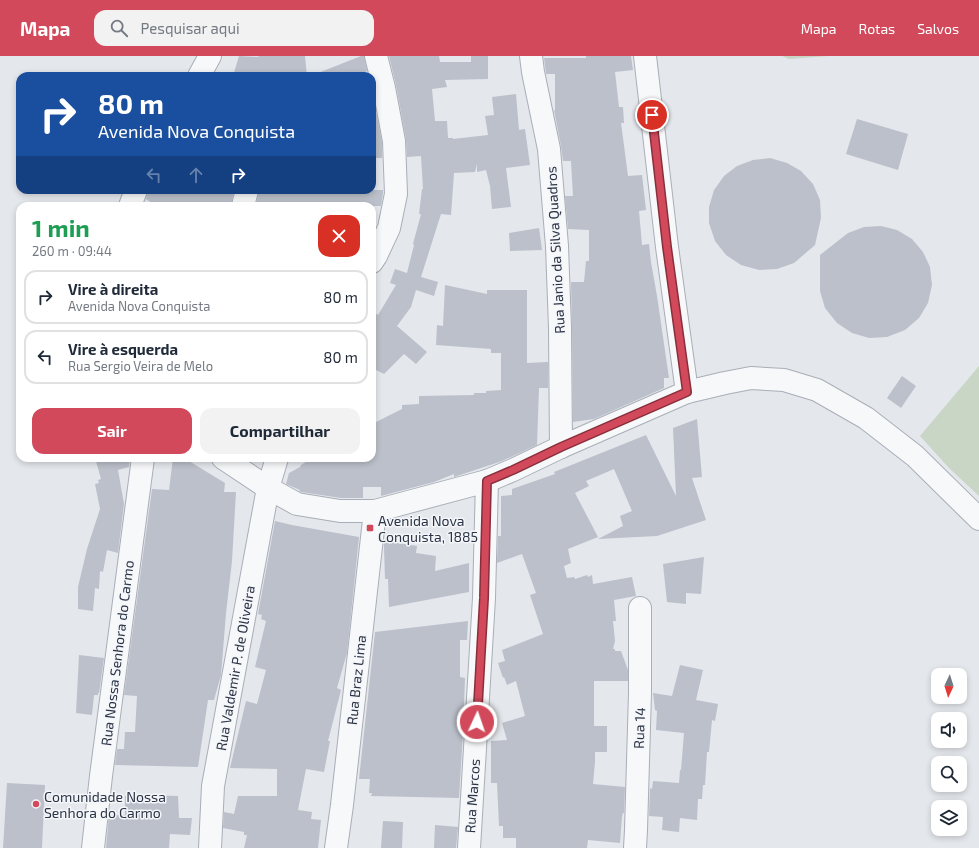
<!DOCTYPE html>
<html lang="pt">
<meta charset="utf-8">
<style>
body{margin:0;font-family:"Exo 2",sans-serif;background:#f2f2f3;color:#1f2937;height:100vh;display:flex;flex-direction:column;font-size:15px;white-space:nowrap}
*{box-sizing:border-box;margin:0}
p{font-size:13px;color:#747a83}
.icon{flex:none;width:22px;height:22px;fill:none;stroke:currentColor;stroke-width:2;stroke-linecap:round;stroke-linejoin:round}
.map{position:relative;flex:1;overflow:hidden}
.drawer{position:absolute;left:16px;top:146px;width:360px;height:260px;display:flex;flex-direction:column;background:#fff;border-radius:12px;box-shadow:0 2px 6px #0003}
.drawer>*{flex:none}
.banner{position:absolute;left:16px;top:16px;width:360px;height:122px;border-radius:12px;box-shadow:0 2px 6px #0003;background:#1a4fa0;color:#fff;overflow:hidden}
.needle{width:26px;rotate:184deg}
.buttons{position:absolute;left:931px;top:612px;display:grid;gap:8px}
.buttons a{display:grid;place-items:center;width:36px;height:36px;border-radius:8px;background:#fff;box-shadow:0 2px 6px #0003;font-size:20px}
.pin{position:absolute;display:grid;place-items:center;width:34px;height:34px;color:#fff;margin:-17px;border:2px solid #fff;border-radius:50%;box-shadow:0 1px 4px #0007}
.me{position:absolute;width:44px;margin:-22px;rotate:3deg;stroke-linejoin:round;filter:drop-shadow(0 0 3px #0008)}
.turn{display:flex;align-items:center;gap:14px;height:84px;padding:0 16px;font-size:18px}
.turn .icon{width:52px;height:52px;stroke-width:2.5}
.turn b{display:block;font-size:28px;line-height:34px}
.lanes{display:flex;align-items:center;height:38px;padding:0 16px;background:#0003;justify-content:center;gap:20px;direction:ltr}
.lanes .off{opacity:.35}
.round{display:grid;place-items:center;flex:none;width:42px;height:42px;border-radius:12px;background:#f2f2f3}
.summary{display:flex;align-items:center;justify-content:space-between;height:68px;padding:0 16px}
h1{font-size:24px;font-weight:700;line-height:30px;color:#1e9e55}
.primary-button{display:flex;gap:8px;margin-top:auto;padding:8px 16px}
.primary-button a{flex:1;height:46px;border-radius:12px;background:#d1495b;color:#fff;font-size:16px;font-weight:700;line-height:46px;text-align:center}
.primary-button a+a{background:#f2f2f3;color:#1f2937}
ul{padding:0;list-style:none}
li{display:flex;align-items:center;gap:12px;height:54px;margin:0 8px 6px;padding:0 8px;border:2px solid #e0e1e3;border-radius:12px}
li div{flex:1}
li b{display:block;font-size:15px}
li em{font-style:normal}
header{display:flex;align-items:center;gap:24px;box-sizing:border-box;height:56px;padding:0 20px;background:#d1495b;color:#fff}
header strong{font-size:19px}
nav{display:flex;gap:22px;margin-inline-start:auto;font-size:14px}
.search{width:280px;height:36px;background:#f2f2f3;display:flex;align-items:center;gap:10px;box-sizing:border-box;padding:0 14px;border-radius:12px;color:#747a83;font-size:15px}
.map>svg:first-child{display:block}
.green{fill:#c9d6c5}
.building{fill:#bbc0ca}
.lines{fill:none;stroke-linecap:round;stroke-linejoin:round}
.minor-casing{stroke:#a9aeb7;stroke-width:24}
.minor{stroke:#f7f8fa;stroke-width:22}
.route-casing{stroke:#882f3b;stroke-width:10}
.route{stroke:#d1495b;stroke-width:7}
.poi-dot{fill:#d1495b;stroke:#f4f6f9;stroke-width:1.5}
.labels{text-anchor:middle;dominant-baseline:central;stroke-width:3;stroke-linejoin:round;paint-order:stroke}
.street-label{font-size:14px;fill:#2b3445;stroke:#f4f6f9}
.poi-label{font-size:14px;fill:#2b3445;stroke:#f4f6f9;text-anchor:start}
</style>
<header>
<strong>Mapa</strong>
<div class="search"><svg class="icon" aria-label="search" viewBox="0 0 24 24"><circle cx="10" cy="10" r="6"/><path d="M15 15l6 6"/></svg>Pesquisar aqui</div>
<nav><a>Mapa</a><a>Rotas</a><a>Salvos</a></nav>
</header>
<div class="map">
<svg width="979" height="792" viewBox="0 0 979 792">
<rect width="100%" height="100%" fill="#e4e7ec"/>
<g class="green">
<polygon points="782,0 828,0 789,3"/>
<polygon points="979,310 979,440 949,412 920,380"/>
</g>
<g class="building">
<polygon points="239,0 258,1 259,0 305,0 307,20 233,20"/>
<polygon points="361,0 364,0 367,15 356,20 313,20 313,19"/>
<polygon points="389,0 439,0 440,6 471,6 471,0 488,0 488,23 445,24 447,31 432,33 435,65 447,65 448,82 453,82 453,83 488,79 485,60 494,59 492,41 516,38 519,74 525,73 530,109 506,112 511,151 492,153 490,130 486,114 477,116 477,108 475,116 454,117 451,159 441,158 421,221 438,226 434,240 416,234 411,251 397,270 427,296 416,308 404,298 384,318 372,312 372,255 378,259 396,229 390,227 395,213 407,217 414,189 413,188 421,158 419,158 422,133 423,133 421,100 407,101 406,83 396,29"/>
<polygon points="586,0 631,0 633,14 615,16 619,51 623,51 624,67 621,67 628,120 642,119 646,154 639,155 642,189 649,188 651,206 657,240 669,322 664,322 664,332 594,363 573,366 572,272 571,226 584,226 586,205 589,205 589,174 568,173 565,140 573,140 571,105 563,105 561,90 554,54 555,54 555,18 546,18 544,2 586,2"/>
<polygon points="372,36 382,86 382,102 372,102"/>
<polygon points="857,63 908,78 898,114 846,98"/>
<polygon points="770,102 787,107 801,115 813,128 820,144 821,162 815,189 794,207 777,213 759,214 741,209 726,199 715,185 709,167 709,151 714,134 724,120 737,110 753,104"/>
<polygon points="148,134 234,134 231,150 156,150 146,143"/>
<polygon points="259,134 383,134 383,137 381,150 256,150"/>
<polygon points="881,170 897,174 912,183 923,196 930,211 932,229 928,247 919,262 905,274 887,281 869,282 852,277 837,267 825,252 820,235 820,199 848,177 864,171"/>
<polygon points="539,172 542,194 510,195 509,177"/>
<polygon points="445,229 487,238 487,234 527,234 527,307 548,306 548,332 539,332 537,389 502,405 454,421 454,418 434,426 381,440 381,431 363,431 363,442 341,442 301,436 299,435 300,434 286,428 289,417 300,411 301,409 312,402 372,402 372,368 402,353 402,349 419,348 419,340 474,339 474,337 486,337 486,335 501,334 501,297 491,297 491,293 436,289 437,269 443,270"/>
<polygon points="902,320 916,330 901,352 887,342"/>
<polygon points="697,363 702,421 692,422 706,464 657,480 598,483 623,470 620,460 632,455 614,413 586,425 589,430 575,437 598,481 568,493 571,507 564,510 567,522 574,521 575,523 587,519 588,521 592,519 593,528 632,521 636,540 614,544 616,565 613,565 615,585 613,593 615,593 615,595 621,595 628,614 628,625 594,625 594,670 607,670 607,696 595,696 595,706 593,728 625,731 624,757 623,757 622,760 620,787 588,784 587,792 516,792 516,782 503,782 503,770 499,770 497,727 491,727 491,685 507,684 502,667 525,660 516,625 507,629 504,621 503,622 498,607 505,605 502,594 543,578 530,539 536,537 522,498 497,507 498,480 501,480 501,440 512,439 512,433 555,418 554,416 646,379 676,440 673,372"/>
<polygon points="95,402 130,402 129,411 118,414 124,448 118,497 107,494 103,516 100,515 99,533 95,532 93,555 78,553 78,531 87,493 100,453 95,428 99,427 98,424 101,423"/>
<polygon points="173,402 184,402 225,427 224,436 236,436 232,505 226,557 221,619 214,644 208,644 198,711 115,709 117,693 124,693 125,676 135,676 137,640 124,639 152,433 169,434"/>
<polygon points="275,465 292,469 359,481 347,597 337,632 341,634 328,685 330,685 324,716 306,713 298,754 312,756 311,763 321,764 318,792 244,792 247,779 244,779 244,776 223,772 224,756 234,758 238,740 277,740 277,713 230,712 246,645 257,648 266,614 255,611 266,565 261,563 262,559 258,558"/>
<polygon points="384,485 417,490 416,497 436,500 435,515 469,507 469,536 389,551 388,523 385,523 384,491"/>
<polygon points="704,501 701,538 686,537 686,548 667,546 663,508"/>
<polygon points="468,565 467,584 460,584 460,621 465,622 463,676 462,693 459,742 371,740 372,737 369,737 370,723 359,723 375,576"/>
<polygon points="79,599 104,602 99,637 98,637 98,639 94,639 92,659 76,657"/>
<polygon points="680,609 703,614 696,644 718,648 715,665 712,664 709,696 707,696 705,729 703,729 702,743 698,743 697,764 680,762 679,776 662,774 663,761 649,760 650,732 652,733 653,725 679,727 680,714 681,714 684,677 656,674 657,655 655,654 653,637 672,640"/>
<polygon points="7,727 45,729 42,792 3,792"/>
<polygon points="136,739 178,740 179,762 192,762 190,779 170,778 169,792 106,792 109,759 125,759 125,740"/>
<polygon points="383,765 403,766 402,792 381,792"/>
<polygon points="435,769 458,771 456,792 434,792"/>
</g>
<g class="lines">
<g class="minor-casing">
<g id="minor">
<polyline points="531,0 533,16 549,93 557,190 560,272 561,391"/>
<polyline points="645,0 667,191 687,336"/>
<polyline points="199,20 210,0"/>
<polyline points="130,150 136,134"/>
<polyline points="243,150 247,134"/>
<polyline points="372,206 376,200 389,172 396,138 394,85 384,32 376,0"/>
<polyline points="223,402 268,432 297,448 340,455 375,455 487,425 513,414 561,391 687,336 725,327 751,322 784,324 817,334 866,362 915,400 979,463"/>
<polyline points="93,792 101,720 143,402"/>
<polyline points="210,792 213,730 268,432 277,402"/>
<polyline points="336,792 342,749 375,455"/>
<polyline points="469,792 484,542 487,425"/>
<polyline points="635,792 636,774 640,637 640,552"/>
</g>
</g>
<use href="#minor" class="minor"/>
</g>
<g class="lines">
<g class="route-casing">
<polyline id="route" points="477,666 484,542 487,425 513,414 561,391 687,336 667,191 652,59"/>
</g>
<use href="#route" class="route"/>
</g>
<g class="poi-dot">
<rect x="366" y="468" width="8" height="8" rx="2"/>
<circle cx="36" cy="748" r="4"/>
</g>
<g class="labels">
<g class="street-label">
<text transform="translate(555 194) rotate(-93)">Rua Janio da Silva Quadros</text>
<text transform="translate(117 597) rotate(-83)">Rua Nossa Senhora do Carmo</text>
<text transform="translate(235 612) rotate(-80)">Rua Valdemir P. de Oliveira</text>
<text transform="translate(356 624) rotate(-84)">Rua Braz Lima</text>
<text transform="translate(639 672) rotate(-88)">Rua 14</text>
<text transform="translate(472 740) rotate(-86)">Rua Marcos</text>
</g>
<g class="poi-label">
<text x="378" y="464">Avenida Nova<tspan x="378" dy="16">Conquista, 1885</tspan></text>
<text x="44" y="740">Comunidade Nossa<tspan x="44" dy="16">Senhora do Carmo</tspan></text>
</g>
</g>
</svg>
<div class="buttons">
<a><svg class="needle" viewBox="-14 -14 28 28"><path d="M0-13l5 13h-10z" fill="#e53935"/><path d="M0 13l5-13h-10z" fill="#747a83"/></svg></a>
<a><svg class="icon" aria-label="sound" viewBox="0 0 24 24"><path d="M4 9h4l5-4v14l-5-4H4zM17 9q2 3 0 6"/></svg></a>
<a><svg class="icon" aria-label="search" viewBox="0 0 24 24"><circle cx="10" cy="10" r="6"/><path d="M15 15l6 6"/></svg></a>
<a><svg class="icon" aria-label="layers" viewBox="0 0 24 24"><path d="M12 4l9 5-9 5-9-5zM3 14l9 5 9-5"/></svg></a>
</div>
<div class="pin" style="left:652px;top:59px;background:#d93025"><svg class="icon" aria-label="arrive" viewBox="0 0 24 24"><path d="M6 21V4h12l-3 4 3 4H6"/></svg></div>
<svg class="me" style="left:477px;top:666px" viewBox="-20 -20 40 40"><circle r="17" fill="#d1495b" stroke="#fff" stroke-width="3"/><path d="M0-11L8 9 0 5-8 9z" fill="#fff"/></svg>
<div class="banner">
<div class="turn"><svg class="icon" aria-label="right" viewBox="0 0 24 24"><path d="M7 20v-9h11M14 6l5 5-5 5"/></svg><div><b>80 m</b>Avenida Nova Conquista</div></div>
<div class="lanes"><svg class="icon off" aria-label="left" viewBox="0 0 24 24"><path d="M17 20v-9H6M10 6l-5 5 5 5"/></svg><svg class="icon off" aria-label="ahead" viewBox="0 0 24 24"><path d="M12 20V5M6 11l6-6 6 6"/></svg><svg class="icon" aria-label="right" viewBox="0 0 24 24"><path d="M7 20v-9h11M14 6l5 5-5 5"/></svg></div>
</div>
<section class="drawer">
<div class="summary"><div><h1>1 min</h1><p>260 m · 09:44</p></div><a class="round" style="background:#d93025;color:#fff"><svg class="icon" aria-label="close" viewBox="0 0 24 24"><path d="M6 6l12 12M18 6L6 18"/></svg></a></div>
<ul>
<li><svg class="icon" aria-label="right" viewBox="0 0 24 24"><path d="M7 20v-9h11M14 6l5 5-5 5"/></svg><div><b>Vire à direita</b><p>Avenida Nova Conquista</p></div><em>80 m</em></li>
<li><svg class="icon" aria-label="left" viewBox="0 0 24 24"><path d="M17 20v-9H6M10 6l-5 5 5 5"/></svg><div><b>Vire à esquerda</b><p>Rua Sergio Veira de Melo</p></div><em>80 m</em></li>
</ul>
<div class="primary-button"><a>Sair</a><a>Compartilhar</a></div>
</section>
</div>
